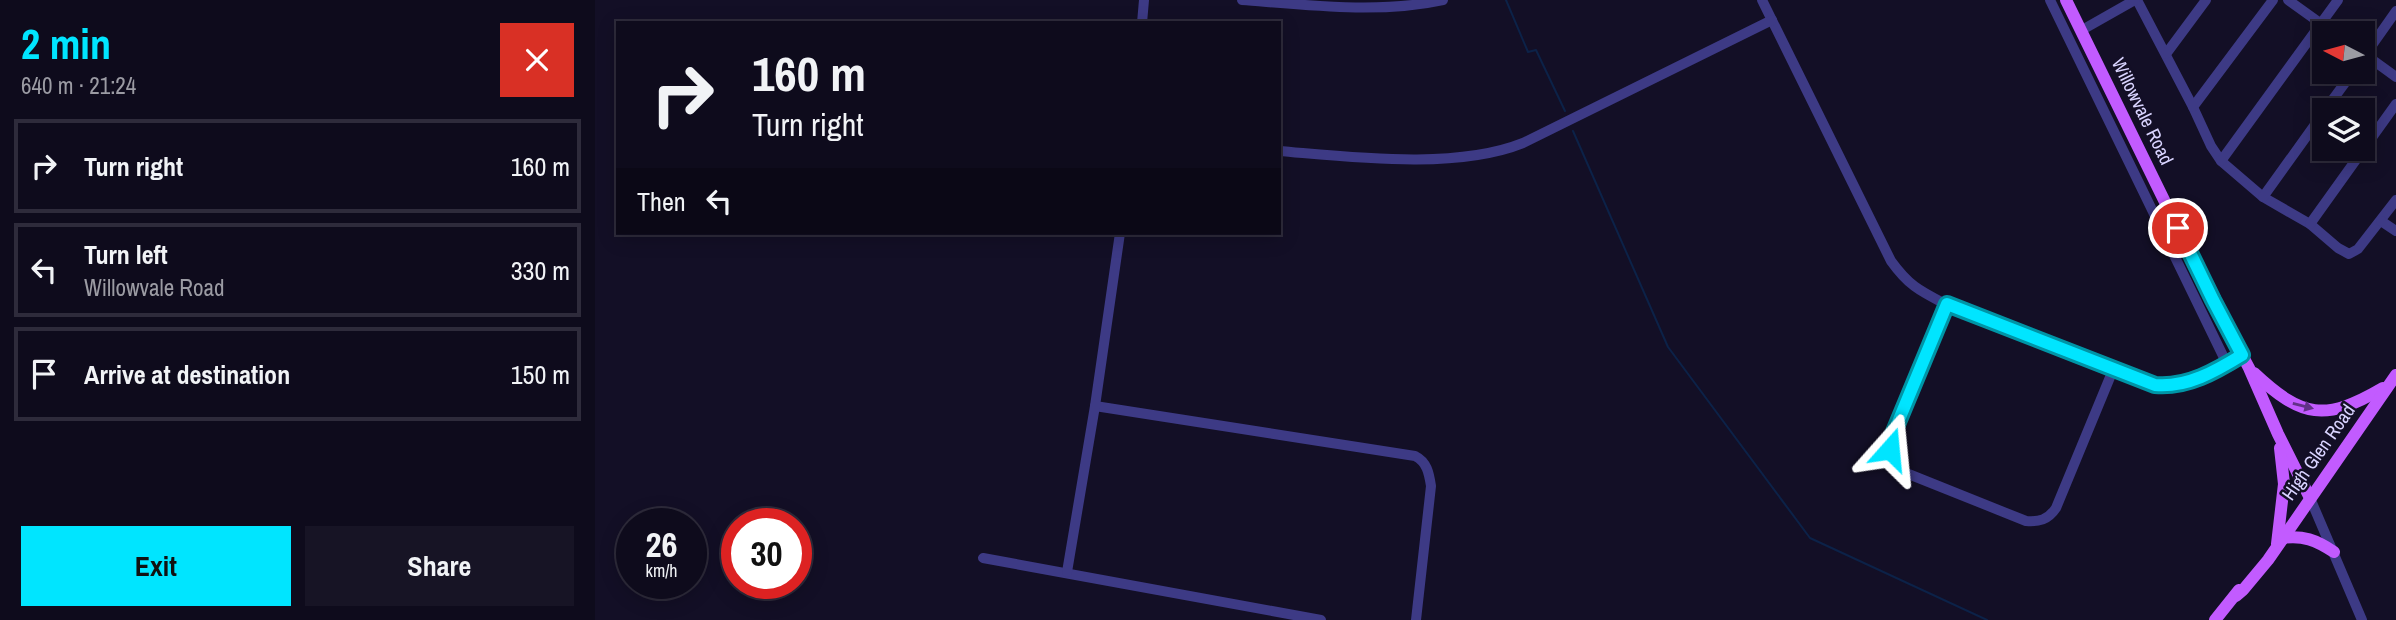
<!DOCTYPE html>
<meta charset="utf-8">
<style>
body{margin:0;font-family:"Archivo Narrow",sans-serif;background:#171425;color:#f1f3f6;height:100vh;display:flex;flex-direction:column;font-size:26px;white-space:nowrap}
*{box-sizing:border-box;margin:0}
p{font-size:23px;color:#9b9ba3}
.icon{flex:none;width:38px;height:38px;fill:none;stroke:currentColor;stroke-width:2;stroke-linecap:round;stroke-linejoin:round}
.map{position:relative;flex:1;overflow:hidden}
.drawer{display:flex;flex-direction:column;background:#0e0b1c;width:595px}
.drawer>*{flex:none}
.guide{position:absolute;left:21px;top:21px;width:665px;height:214px;border-radius:0px;box-shadow:0 4px 18px #0003,0 0 0 2px #2e2b3b;background:#0e0b1c;color:#f1f3f6;overflow:hidden}
.needle{width:46px;rotate:276deg}
.controls{position:absolute;left:1717px;top:21px;display:grid;gap:14px}
.controls a{display:grid;place-items:center;width:63px;height:63px;border-radius:0px;background:#0e0b1c;box-shadow:0 4px 18px #0003,0 0 0 2px #2e2b3b;font-size:35px}
.speed{position:absolute;left:21px;top:508px;display:flex;gap:14px;font-size:35px;font-weight:700;text-align:center}
.speed>*{display:grid;place-content:center;width:91px;height:91px;border-radius:50%;background:#0e0b1c;box-shadow:0 4px 18px #0003,0 0 0 2px #2e2b3b;line-height:1}
.speed small{font-size:18px;font-weight:400}
.speed .limit{border:10px solid #d22;background:#fff;color:#111}
.pin{position:absolute;display:grid;place-items:center;width:60px;height:60px;color:#fff;margin:-30px;border:4px solid #fff;border-radius:50%;box-shadow:0 2px 7px #0007}
.me{position:absolute;width:77px;margin:-38px;rotate:18deg;stroke-linejoin:round;filter:drop-shadow(0 0 5px #0008)}
.turn{display:flex;align-items:center;gap:24px;height:147px;padding:0 21px;font-size:32px}
.turn .icon{width:91px;height:91px;stroke-width:2.5}
.turn b{display:block;font-size:49px;line-height:60px}
.then{display:flex;align-items:center;height:66px;padding:0 21px;background:#0003;gap:14px;font-size:26px}
.round{display:grid;place-items:center;flex:none;width:74px;height:74px;border-radius:0px;background:#171425}
.headline{display:flex;align-items:center;justify-content:space-between;height:119px;padding:0 21px}
h1{font-size:42px;font-weight:700;line-height:52px;color:#00e5ff}
.primary-button{display:flex;gap:14px;margin-top:auto;padding:14px 21px}
.primary-button a{flex:1;height:80px;border-radius:0px;background:#00e5ff;color:#111;font-size:28px;font-weight:700;line-height:80px;text-align:center}
.primary-button a+a{background:#171425;color:#f1f3f6}
ul{padding:0;list-style:none}
li{display:flex;align-items:center;gap:21px;height:94px;margin:0 14px 10px;padding:0 7px;border:4px solid #2e2b3b;border-radius:0px}
li div{flex:1}
li b{display:block;font-size:26px}
li em{font-style:normal}
main{display:flex;flex:1;min-height:0}
.map>svg:first-child{display:block}
.lines{fill:none;stroke-linecap:round;stroke-linejoin:round}
.stream{stroke:#0c2248;stroke-width:2}
.minor{stroke:#3d3a85;stroke-width:10}
.major{stroke:#c25bff;stroke-width:12}
.oneway{fill:#623188}
.route-casing{stroke:#0095a6;stroke-width:18}
.route{stroke:#00e5ff;stroke-width:12}
.labels{text-anchor:middle;dominant-baseline:central;stroke-width:5;stroke-linejoin:round;paint-order:stroke}
.street-label{font-size:19px;fill:#d9d4ff;stroke:#130f26}
</style>
<main>
<section class="drawer">
<div class="headline"><div><h1>2 min</h1><p>640 m · 21:24</p></div><a class="round" style="background:#d93025;color:#fff"><svg class="icon" aria-label="close" viewBox="0 0 24 24"><path d="M6 6l12 12M18 6L6 18"/></svg></a></div>
<ul>
<li><svg class="icon" aria-label="right" viewBox="0 0 24 24"><path d="M7 20v-9h11M14 6l5 5-5 5"/></svg><div><b>Turn right</b></div><em>160 m</em></li>
<li><svg class="icon" aria-label="left" viewBox="0 0 24 24"><path d="M17 20v-9H6M10 6l-5 5 5 5"/></svg><div><b>Turn left</b><p>Willowvale Road</p></div><em>330 m</em></li>
<li><svg class="icon" aria-label="arrive" viewBox="0 0 24 24"><path d="M6 21V4h12l-3 4 3 4H6"/></svg><div><b>Arrive at destination</b></div><em>150 m</em></li>
</ul>
<div class="primary-button"><a>Exit</a><a>Share</a></div>
</section>
<div class="map">
<svg width="1801" height="620" viewBox="0 0 1801 620">
<rect width="100%" height="100%" fill="#130f26"/>
<g class="lines">
<g class="stream">
<polyline points="911,0 933,52 941,50 970,111"/>
<polyline points="978,131 1073,347 1215,538 1392,620"/>
</g>
<g class="minor">
<path d="M647,0C711,5 785,14 848,0"/>
<path d="M1167,0L1296,261C1314,286 1325,291 1352,305L1560,385C1591,388 1621,371 1647,355"/>
<polyline points="1455,0 1632,364"/>
<polyline points="1542,0 1598,107 1616,146 1626,161 1668,197 1715,224 1743,248 1754,254 1763,249 1801,200"/>
<polyline points="1693,0 1739,33"/>
<polyline points="547,23 549,0"/>
<polyline points="1487,30 1540,0"/>
<polyline points="1768,53 1801,77"/>
<polyline points="1571,54 1611,0"/>
<polyline points="1768,58 1801,11"/>
<polyline points="1598,107 1678,0"/>
<polyline points="1730,110 1758,72"/>
<path d="M684,151C757,157 861,170 928,143L1177,20"/>
<polyline points="1626,161 1743,0"/>
<polyline points="1668,197 1729,112"/>
<polyline points="1786,221 1801,231"/>
<polyline points="1715,224 1801,104"/>
<path d="M1352,305L1296,439L1297,457L1306,471L1431,521C1444,522 1453,520 1461,508L1518,370"/>
<path d="M500,406L820,456C832,462 834,473 836,486L821,620"/>
<polyline points="1715,498 1767,620"/>
<polyline points="388,558 726,620"/>
<polyline points="472,572 500,406 525,233"/>
</g>
<g class="major">
<polyline points="1471,0 1618,300 1654,368 1683,434 1715,498"/>
<path d="M1659,373C1707,418 1730,422 1788,388"/>
<path d="M1687,538C1708,535 1721,540 1739,552"/>
<polyline points="1682,544 1689,484 1685,448"/>
<polyline points="1641,596 1648,590 1673,560 1801,375"/>
<polyline points="1620,620 1644,590"/>
</g>
</g>
<defs><path id="oneway-solid" d="M-6-.8H1V-3.2L6.5 0L1 3.2V.8H-6Z" transform="scale(1.75)"/></defs>
<use class="oneway" href="#oneway-solid" transform="translate(1708 406) rotate(14)"/>
<g class="lines">
<g class="route-casing">
<path id="route" d="M1295,449L1296,439L1352,304L1560,385C1592,388 1621,371 1647,355L1618,300L1583,228"/>
</g>
<use href="#route" class="route"/>
</g>
<g class="labels">
<g class="street-label">
<text transform="translate(1548 111) rotate(64)">Willowvale Road</text>
<text transform="translate(1723 452) rotate(-55)">High Glen Road</text>
</g>
</g>
</svg>
<div class="controls">
<a><svg class="needle" viewBox="-14 -14 28 28"><path d="M0-13l5 13h-10z" fill="#e53935"/><path d="M0 13l5-13h-10z" fill="#9b9ba3"/></svg></a>
<a><svg class="icon" aria-label="layers" viewBox="0 0 24 24"><path d="M12 4l9 5-9 5-9-5zM3 14l9 5 9-5"/></svg></a>
</div>
<div class="speed"><div>26<small>km/h</small></div><div class="limit">30</div></div>
<div class="pin" style="left:1583px;top:228px;background:#d93025"><svg class="icon" aria-label="arrive" viewBox="0 0 24 24"><path d="M6 21V4h12l-3 4 3 4H6"/></svg></div>
<svg class="me" style="left:1295px;top:449px" viewBox="-20 -20 40 40"><path d="M0-17L14 15 0 8-14 15z" fill="#00e5ff" stroke="#fff" stroke-width="4"/></svg>
<div class="guide">
<div class="turn"><svg class="icon" aria-label="right" viewBox="0 0 24 24"><path d="M7 20v-9h11M14 6l5 5-5 5"/></svg><div><b>160 m</b>Turn right</div></div>
<div class="then">Then<svg class="icon" aria-label="left" viewBox="0 0 24 24"><path d="M17 20v-9H6M10 6l-5 5 5 5"/></svg></div>
</div>
</div>
</main>
